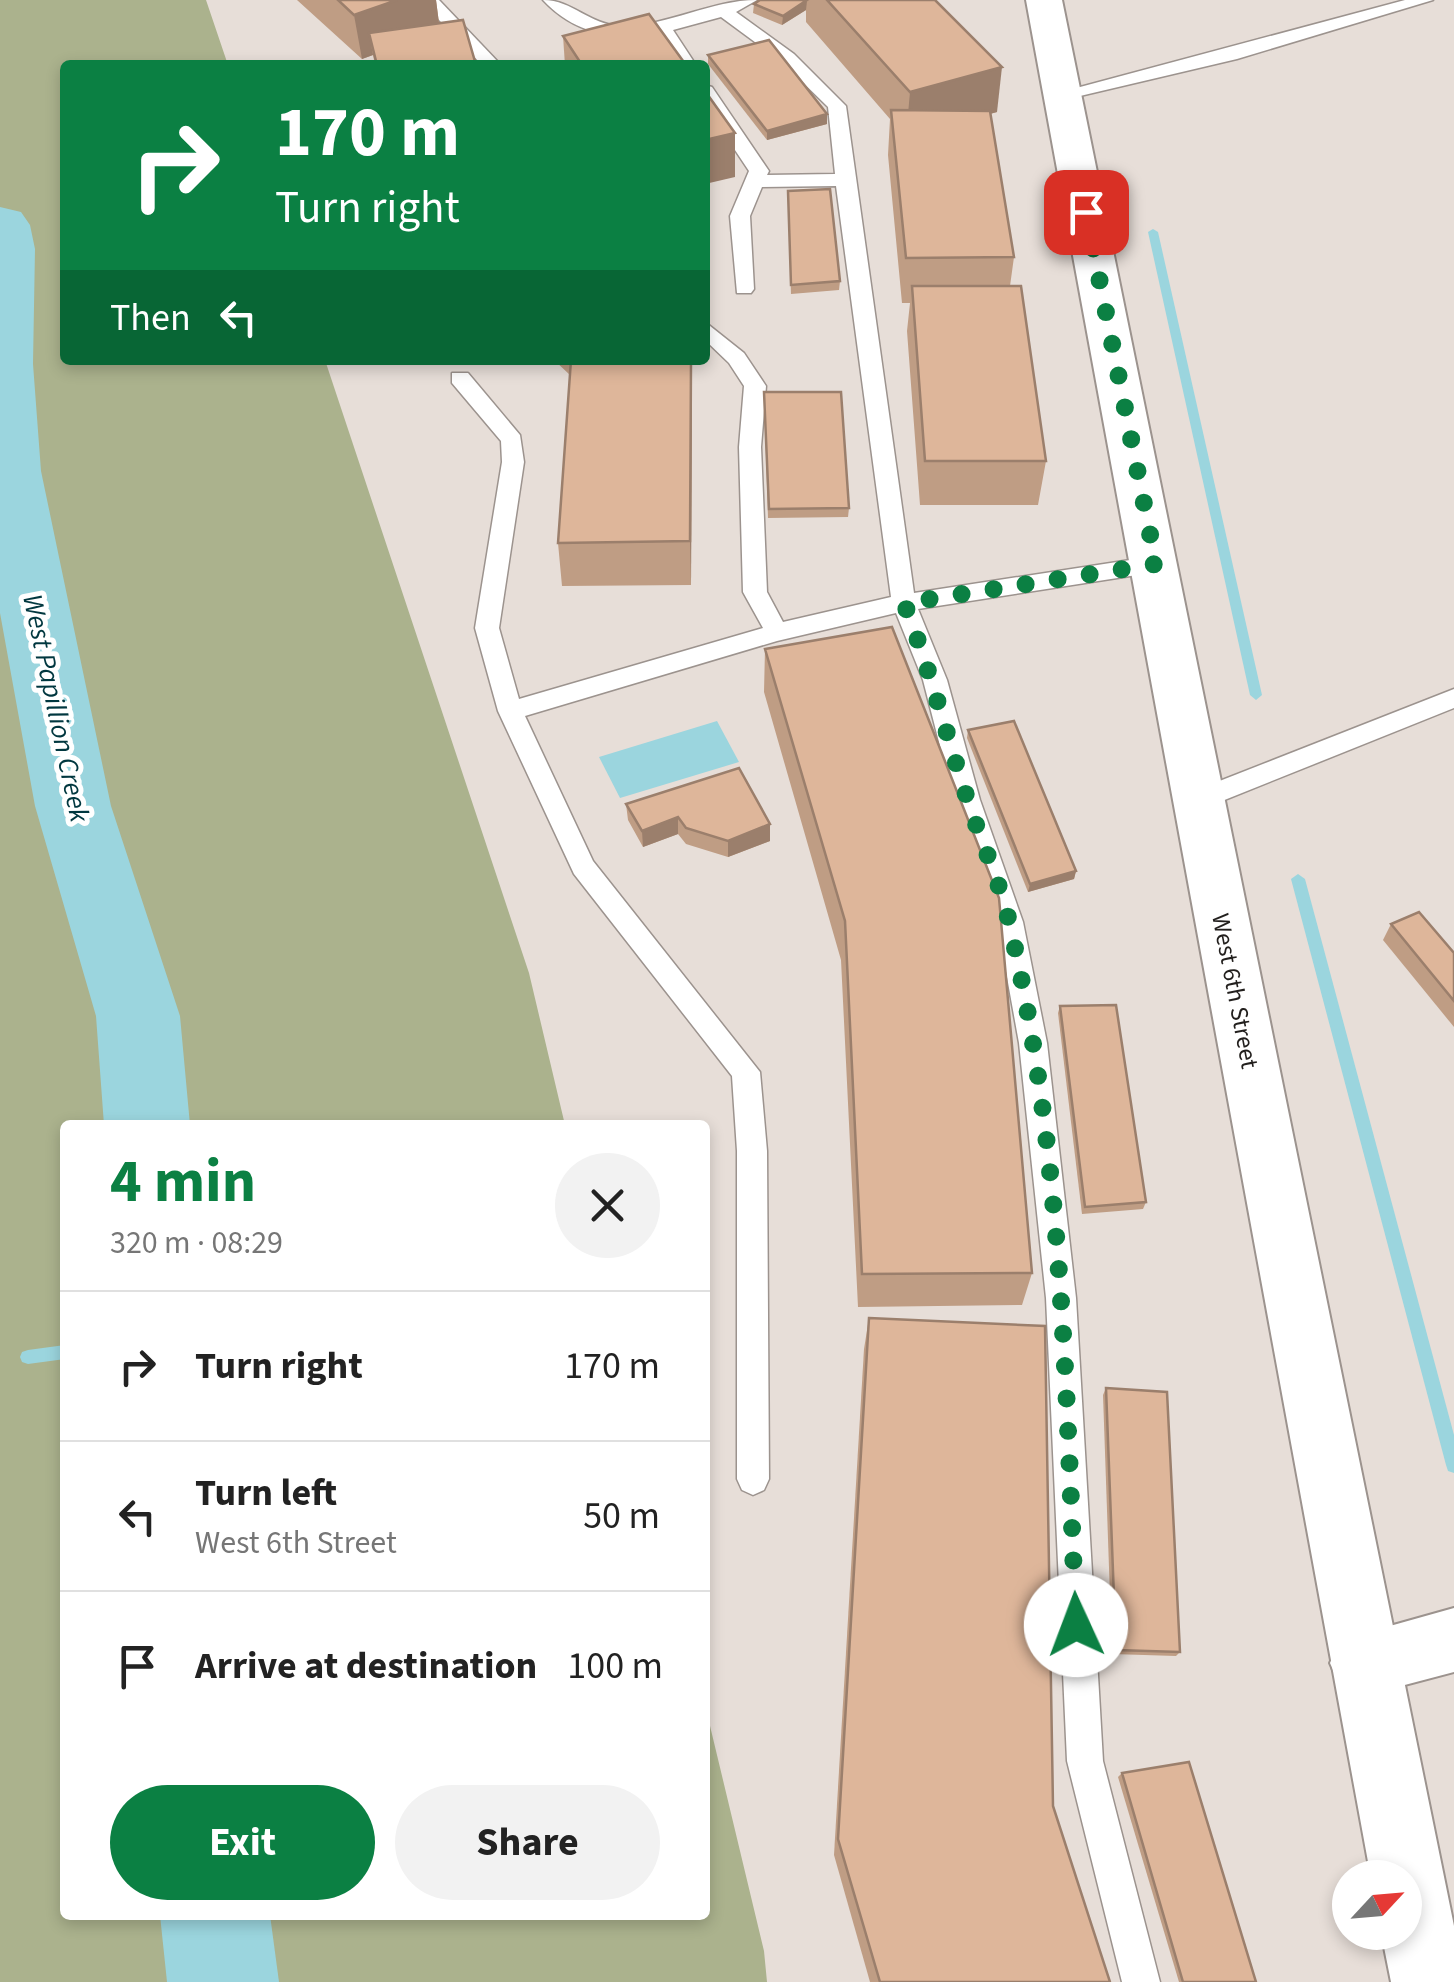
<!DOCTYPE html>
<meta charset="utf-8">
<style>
body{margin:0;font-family:"Source Sans 3",sans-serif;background:#f2f2f2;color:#222;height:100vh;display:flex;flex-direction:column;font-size:38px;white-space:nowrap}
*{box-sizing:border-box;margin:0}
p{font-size:32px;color:#767676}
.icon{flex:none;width:55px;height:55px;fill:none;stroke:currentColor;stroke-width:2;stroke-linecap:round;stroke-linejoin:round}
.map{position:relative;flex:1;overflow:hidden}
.drawer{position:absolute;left:60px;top:1120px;width:650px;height:800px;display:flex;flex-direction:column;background:#fff;border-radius:10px;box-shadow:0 5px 15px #0003}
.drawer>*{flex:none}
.hud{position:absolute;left:60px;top:60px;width:650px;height:305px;border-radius:10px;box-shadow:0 5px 15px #0003;background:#0b8043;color:#fff;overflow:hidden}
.needle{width:65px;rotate:64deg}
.fabs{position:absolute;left:1332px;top:1860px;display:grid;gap:20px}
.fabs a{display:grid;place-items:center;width:90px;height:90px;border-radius:50%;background:#fff;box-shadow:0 5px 15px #0003;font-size:50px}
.pin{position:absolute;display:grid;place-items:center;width:85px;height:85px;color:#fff;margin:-42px;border-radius:20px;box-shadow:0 5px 15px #0006}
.me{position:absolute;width:110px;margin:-55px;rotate:358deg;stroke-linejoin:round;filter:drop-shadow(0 0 8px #0008)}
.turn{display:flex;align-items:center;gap:35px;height:210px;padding:0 50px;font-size:45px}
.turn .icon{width:130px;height:130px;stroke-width:2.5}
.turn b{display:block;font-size:70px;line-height:85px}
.then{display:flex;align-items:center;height:95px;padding:0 50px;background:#0003;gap:20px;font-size:38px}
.round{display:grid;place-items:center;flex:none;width:105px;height:105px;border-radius:52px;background:#f2f2f2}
.overview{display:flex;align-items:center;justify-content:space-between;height:170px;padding:0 50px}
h1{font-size:60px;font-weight:700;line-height:75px;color:#0b8043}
.cta{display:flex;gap:20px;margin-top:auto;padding:20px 50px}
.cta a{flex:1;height:115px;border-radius:60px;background:#0b8043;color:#fff;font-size:40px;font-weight:700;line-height:115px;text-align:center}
.cta a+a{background:#f2f2f2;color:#222}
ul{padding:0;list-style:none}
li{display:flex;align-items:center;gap:30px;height:150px;padding:0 50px;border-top:2px solid #e0e0e0}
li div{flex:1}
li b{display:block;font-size:38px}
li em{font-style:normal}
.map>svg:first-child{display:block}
.green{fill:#abb28d}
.water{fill:#9bd5de}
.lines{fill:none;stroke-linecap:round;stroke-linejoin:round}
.stream{fill:#9bd5de;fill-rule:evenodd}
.river{fill:#9bd5de;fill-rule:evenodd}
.lane-casing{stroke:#9c938e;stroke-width:3}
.street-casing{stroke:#9c938e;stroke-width:4}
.secondary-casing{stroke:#9c938e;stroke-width:4}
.lane{fill:#fff;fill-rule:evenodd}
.street{fill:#fff;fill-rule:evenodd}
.secondary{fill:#fff;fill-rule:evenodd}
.wall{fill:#bf9d84}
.shaded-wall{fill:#9b7f6c}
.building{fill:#deb69a;stroke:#9b7f6c;stroke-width:2.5}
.route{stroke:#0b8043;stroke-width:18;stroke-dasharray:0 32.4}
.labels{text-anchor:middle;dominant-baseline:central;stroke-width:10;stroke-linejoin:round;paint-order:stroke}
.street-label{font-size:25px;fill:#221f1d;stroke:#fff}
.water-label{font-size:28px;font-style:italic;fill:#00373f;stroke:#fff}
</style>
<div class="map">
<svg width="1454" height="1982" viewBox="0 0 1454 1982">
<rect width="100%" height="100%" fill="#e7ded8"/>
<polygon class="green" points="0,0 206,0 228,65 65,65 65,360 325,360 529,973 565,1125 65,1125 65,1915 705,1915 705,1705 764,1951 767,1982 0,1982"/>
<polygon class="water" points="717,721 739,762 620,798 599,757"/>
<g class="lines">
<g class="stream">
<polygon points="1153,229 1158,232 1262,695 1256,700 1250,695 1148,232"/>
<polygon points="1298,874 1305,879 1454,1435 1454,1473 1448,1471 1446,1465 1291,879"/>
<polygon points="65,1345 65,1359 28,1364 22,1362 20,1357 22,1352 28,1350"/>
</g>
<g class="river">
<polygon points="0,207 21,212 30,225 35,249 33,364 41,471 111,806 180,1016 190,1125 104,1125 96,1016 35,806 0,613"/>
<polygon points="160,1915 270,1915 279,1982 167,1982"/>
</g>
<g class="lane-casing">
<g id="lane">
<polygon points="420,0 439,0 501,65 482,65"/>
<path d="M543,0C573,0 589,25 621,26C669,26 711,0 757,0L736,12L794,54L846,106L914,593L1156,556L1168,564L1156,572L918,609L947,680L980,800L1023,922L1047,1043L1076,1298L1103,1761L1160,1982H1122L1067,1761L1046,1298L1019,1043L997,922L954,800L923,680L896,613L777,641L525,716L593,861L760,1072L767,1151L769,1479L764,1490L753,1495L742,1490L737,1479V1151L732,1076L574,874L498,711L475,628L502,462L501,441L452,383V373H468L520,435L524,462L499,628L519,699L763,628L743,592L739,447L744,386L729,363L705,340V322L744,353L766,386L761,447L767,592L783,622L891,597L836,186L762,187L750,216L754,289L751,293H737L730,216L749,171L705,105V85L712,87L769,171L767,175L835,174L828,107L782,62L721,17L673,30L696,65H678L657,33C612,40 575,34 543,0Z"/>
<polygon points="1405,0 1433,0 1237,59 1063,100 1054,94"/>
<polygon points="1454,689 1454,708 1207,807 1189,807 1185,800 1189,793"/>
</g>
</g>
<g class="street-casing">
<polygon id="street" points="1454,1608 1454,1672 1363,1696 1340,1686 1330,1663 1340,1640"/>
</g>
<g class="secondary-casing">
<polygon id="secondary" points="1026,0 1062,0 1454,1926 1454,1982 1391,1982 1381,1932 1405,1932 1405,1878 1371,1878"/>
</g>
<use href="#lane" class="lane"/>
<use href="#street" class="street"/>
<use href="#secondary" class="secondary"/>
</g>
<g class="wall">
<polygon points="297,0 436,0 439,23 476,65 375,65 373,55 362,59"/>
<polygon points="760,0 935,0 997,112 990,114 1014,257 1010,286 1046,461 1038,505 920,505 907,331 910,303 902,303 888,155 890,119 806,22 806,10 782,25 753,13 754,4"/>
<polygon points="563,36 686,65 565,65"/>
<polygon points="708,55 827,114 827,124 767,140 708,64"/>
<polygon points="788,200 840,281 839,290 791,294"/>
<polygon points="554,360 692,360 691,585 562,586 558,543 570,375"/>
<polygon points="764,392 849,508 848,517 768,518"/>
<polygon points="765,649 1032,1273 1022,1305 858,1307 841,960 764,692"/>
<polygon points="968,730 1076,871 1074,879 1028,892 967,738"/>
<polygon points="626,804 770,841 728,857 686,844 678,834 643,847 628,820"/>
<polygon points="1391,924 1454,953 1454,1027 1383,940"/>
<polygon points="1060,1006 1146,1202 1143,1209 1082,1214 1058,1013"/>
<polygon points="869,1318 1053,1806 1110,1982 870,1982 834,1855 864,1349"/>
<polygon points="1106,1388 1180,1652 1176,1656 1112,1654 1103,1395"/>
<polygon points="1122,1773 1256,1982 1179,1982 1118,1777"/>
</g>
<g class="shaded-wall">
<polygon points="397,0 436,0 440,31 369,33 373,55 362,59 354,15"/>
<polygon points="807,1 806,10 782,25 783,16"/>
<polygon points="1002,67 997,112 906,136 910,92"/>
<polygon points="827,114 827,124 767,140 767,131"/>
<polygon points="735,133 735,177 705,184 705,140"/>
<polygon points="691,360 692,360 691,585 690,541"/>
<polygon points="678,817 678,834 643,847 642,831"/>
<polygon points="770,824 770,841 728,857 728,841"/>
<polygon points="1076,871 1074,879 1028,892 1030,884"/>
</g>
<g class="building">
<polygon points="338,0 397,0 354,15"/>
<polygon points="760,0 807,0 783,16 754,4"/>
<polygon points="827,0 935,0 1002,67 910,92"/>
<polygon points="649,14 686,65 582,65 563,36"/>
<polygon points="463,20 476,65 377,65 369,33"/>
<polygon points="769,40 827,114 767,131 708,55"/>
<polygon points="705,91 735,133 705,140"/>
<polygon points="891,110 990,111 1014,257 906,258"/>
<polygon points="830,189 840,281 791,285 788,191"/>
<polygon points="912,286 1021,286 1046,461 925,461"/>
<polygon points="571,360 691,360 690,541 558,543"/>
<polygon points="764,392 841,392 849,508 769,509"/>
<polygon points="892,627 999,898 1032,1273 862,1274 845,921 765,649"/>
<polygon points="1014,721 1076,871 1030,884 968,730"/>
<polygon points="739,768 770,824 728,841 686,828 678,817 642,831 626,804"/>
<polygon points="1419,912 1454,953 1454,1001 1391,924"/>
<polygon points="1116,1005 1146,1202 1085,1207 1060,1006"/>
<polygon points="869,1318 1045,1326 1053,1806 1110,1982 880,1982 838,1839"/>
<polygon points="1106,1388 1167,1392 1180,1652 1116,1650"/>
<polygon points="1189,1762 1256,1982 1183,1982 1122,1773"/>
</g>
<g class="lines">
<path class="route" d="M1076,1625C1066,1393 1063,1154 1010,926C1001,884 982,844 969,804C946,735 931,671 904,603L1156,564L1086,212"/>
</g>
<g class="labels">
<g class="street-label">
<text transform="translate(1235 991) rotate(79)">West 6th Street</text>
</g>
<g class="water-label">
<text transform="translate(56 708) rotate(78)">West Papillion Creek</text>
</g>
</g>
</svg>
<div class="fabs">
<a><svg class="needle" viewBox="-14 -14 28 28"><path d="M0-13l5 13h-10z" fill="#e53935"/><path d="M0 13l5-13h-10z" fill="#767676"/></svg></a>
</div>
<div class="pin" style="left:1086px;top:212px;background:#d93025"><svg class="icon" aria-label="arrive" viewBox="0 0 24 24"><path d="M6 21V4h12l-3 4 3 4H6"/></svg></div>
<svg class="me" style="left:1076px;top:1625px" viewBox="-20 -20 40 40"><circle r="19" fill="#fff"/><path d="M0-13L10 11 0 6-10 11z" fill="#0b8043"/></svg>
<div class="hud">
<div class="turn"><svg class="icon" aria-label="right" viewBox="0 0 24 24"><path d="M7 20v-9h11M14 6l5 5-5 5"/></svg><div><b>170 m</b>Turn right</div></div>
<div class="then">Then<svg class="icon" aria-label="left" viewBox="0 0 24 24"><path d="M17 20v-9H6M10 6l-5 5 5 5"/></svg></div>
</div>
<section class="drawer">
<div class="overview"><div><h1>4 min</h1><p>320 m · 08:29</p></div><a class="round"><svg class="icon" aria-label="close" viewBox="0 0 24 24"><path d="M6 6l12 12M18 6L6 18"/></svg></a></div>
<ul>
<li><svg class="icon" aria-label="right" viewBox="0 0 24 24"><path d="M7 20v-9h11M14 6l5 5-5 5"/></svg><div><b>Turn right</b></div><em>170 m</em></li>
<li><svg class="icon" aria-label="left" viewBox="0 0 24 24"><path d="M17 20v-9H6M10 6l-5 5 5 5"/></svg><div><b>Turn left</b><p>West 6th Street</p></div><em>50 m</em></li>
<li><svg class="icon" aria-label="arrive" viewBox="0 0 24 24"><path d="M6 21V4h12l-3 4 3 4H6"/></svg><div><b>Arrive at destination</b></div><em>100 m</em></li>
</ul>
<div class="cta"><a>Exit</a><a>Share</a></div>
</section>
</div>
